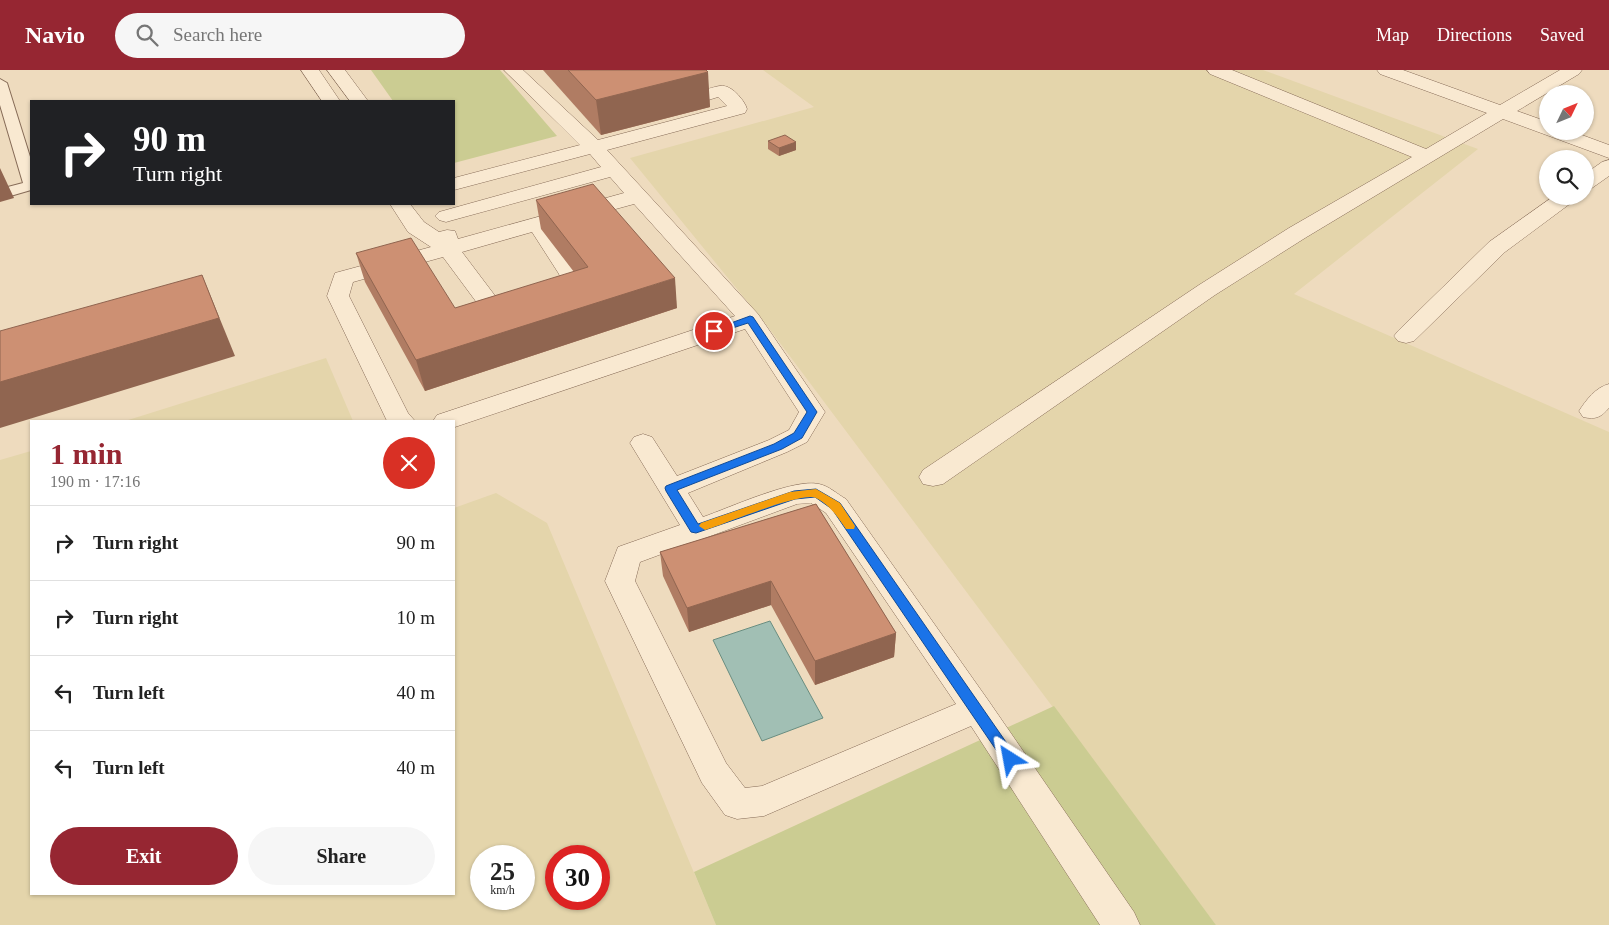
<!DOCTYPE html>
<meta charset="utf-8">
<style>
body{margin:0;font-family:"Times New Roman",serif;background:#f6f6f6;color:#222;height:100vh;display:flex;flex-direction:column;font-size:19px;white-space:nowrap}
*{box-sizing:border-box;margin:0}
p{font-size:16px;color:#767676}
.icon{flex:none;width:28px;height:28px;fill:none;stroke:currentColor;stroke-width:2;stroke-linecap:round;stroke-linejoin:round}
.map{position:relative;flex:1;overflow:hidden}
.side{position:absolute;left:30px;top:350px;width:425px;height:475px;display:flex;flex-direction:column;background:#fff;border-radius:0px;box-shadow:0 1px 4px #0004}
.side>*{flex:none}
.hud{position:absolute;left:30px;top:30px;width:425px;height:105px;border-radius:0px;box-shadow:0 1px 4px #0004;background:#202124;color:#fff;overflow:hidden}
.needle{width:32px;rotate:47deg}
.controls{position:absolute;left:1539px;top:15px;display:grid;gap:10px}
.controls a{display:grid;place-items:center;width:55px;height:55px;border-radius:50%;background:#fff;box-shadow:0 1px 4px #0004;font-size:25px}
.speed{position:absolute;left:470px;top:775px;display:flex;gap:10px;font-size:25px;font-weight:700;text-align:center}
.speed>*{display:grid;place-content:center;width:65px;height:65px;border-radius:50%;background:#fff;box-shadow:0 1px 4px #0004;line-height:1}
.speed small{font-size:12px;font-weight:400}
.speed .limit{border:8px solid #d22;background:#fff;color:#111}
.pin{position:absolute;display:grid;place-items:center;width:42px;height:42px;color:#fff;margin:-21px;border:2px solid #fff;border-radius:50%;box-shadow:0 1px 5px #0007}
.me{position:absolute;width:55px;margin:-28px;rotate:326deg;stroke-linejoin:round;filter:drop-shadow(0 0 4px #0008)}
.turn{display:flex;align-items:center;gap:18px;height:105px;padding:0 20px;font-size:22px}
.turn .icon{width:65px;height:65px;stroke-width:2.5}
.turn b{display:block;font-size:35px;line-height:42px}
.round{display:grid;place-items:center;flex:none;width:52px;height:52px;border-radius:26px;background:#f6f6f6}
.summary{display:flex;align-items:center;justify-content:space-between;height:85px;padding:0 20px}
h1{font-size:30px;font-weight:700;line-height:38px;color:#962632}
.cta{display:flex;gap:10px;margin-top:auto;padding:10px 20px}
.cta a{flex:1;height:58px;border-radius:30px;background:#962632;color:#fff;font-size:20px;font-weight:700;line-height:58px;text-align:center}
.cta a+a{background:#f6f6f6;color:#222}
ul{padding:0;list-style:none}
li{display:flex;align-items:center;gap:15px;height:75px;padding:0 20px;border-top:1px solid #e0e0e0}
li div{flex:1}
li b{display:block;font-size:19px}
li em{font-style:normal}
header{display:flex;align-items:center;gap:30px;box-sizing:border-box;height:70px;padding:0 25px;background:#962632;color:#fff}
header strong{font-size:24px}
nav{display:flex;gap:28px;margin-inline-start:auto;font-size:18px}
.search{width:350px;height:45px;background:#f6f6f6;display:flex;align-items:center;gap:12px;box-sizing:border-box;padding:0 18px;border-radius:28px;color:#767676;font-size:19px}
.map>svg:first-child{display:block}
.farmland{fill:#e4d5ab;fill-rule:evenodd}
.green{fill:#cbcc92}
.water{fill:#a1bfb4;stroke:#698d80}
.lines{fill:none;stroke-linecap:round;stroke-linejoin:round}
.service-casing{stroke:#866b57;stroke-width:2}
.minor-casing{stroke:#866b57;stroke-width:1}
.service{fill:#f9e9d1;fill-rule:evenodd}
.minor{fill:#f9e9d1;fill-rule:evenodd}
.wall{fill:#b07c63}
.shaded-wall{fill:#906550}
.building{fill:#cd9073;stroke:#906550}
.route{fill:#1a73e8;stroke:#114b97}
.slow{fill:#f59e0b}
</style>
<header>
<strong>Navio</strong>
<div class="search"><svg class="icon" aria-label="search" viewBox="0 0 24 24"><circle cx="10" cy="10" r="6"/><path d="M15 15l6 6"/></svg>Search here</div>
<nav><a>Map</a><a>Directions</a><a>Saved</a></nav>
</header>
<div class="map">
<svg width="1609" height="855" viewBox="0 0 1609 855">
<rect width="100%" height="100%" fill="#eedbbe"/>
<g class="farmland">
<polygon points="763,0 1263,0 1478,79 1294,224 1609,362 1609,855 1216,855 768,257 630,88 814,37"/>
<polygon points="326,288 353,351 125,351"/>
<path d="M31,381V824H454V438L496,423L547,453L716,855H0V390ZM481,786H524V829H481ZM556,786H599V829H556Z"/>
</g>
<g class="green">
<polygon points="371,0 500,0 557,66 454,93 454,31 393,31"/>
<polygon points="1054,636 1216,855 716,855 694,802"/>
</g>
<polygon class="water" points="770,551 823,648 762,671 713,570"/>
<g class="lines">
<g class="service-casing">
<polygon id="service" points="0,9 7,13 31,90 31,120 0,129 0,119 23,113 0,35"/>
</g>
<g class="minor-casing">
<g id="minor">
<polygon points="301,0 319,0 340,31 322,31"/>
<polygon points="327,0 345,0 368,31 350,31"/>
<path d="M504,0H523L598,70L727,36L718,27L705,31L698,29L663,0H683L707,19C713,18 719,15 724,16C733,17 745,31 747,39L745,43L607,80L758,244L825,342L807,372L787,382L688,423L703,447C729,438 794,408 819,414C829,416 837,424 846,429L988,630L1134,842L1140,855H1100L971,656L764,746L737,749L725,745L702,713L605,511L618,477L680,455L630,373L634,367L643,364L652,367L677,406L769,370L789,360L799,342L745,259L455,357L454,351H433L437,345L735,246L634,134L550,157L581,204L584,213C577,228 562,237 545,233L542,228C547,220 558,221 562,213L559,204L532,162L462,182L499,231L508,237L515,235L523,237L527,242C517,257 495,250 483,241L443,187L353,212L349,226L408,343L415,351H387L327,226L335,203L431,177L408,162L390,134H410L424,152L439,162L447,160L455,161L458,169L624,123L610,107L453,150L446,152L439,150L435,146L439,142L601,97L590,84L454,120V108L580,75ZM811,433L826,443L956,634L762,716L745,718L726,693L635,511L640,492L797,434Z"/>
<polygon points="1207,0 1232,0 1426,79 1487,43 1380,4 1377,0 1403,0 1500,35 1560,0 1582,0 1579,4 1517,41 1548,52 1548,61 1571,61 1609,75 1609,88 1503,49 1305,168 1215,225 943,414 933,416 923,414 919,407 923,400 1199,215 1289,158 1412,87 1210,4"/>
<polygon points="1609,90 1609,106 1592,118 1585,120 1585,104 1602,92"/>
<polygon points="1554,126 1578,126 1575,130 1505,182 1414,271 1406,273 1398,271 1394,266 1398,261 1489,172"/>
<path d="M1609,314V338C1601,347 1596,350 1583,347L1579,341C1586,330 1596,317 1609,314Z"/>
</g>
</g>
<use href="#service" class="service"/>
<use href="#minor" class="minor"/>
</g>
<g class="wall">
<polygon points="543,0 706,0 710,37 601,65"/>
<polygon points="768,71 796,72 796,80 779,86 768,79"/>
<polygon points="536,130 677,238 425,321 365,212 356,183 455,238 574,202 541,159"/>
<polygon points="816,434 896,563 894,587 815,615 771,535 689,562 663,506 660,482"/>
</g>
<g class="shaded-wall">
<polygon points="708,2 710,37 601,65 596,30"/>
<polygon points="796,72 796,80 779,86 779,78"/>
<polygon points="0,98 14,128 0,132"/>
<polygon points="202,205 235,286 0,358 0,312"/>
<polygon points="675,208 677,238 425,321 416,290"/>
<polygon points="771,511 771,535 689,562 687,538"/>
<polygon points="896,563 894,587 815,615 815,591"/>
</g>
<g class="building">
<polygon points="568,0 706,0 708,2 596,30"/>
<polygon points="785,65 796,72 779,78 768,71"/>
<polygon points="593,114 675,208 416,290 356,183 411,168 455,238 588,197 536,130"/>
<polygon points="202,205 219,248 0,312 0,261"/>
<polygon points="816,434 896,563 815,591 771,511 687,538 660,482"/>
</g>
<polygon class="route" points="750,246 753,247 817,342 802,368 782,379 677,420 698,454 794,421 816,419 840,433 1015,685 1017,689 1015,693 1010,695 1005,693 832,439 815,427 795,429 696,463 691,462 666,421 665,418 666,416 774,374 794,363 807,342 748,253 714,264 709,261"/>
<path class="slow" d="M816,419L840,433L855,456L854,459H846C837,446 830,435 816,428C802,421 725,454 705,460L699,456L701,453L790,422Z"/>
</svg>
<div class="controls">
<a><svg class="needle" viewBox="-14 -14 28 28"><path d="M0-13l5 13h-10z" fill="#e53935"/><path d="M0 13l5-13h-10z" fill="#767676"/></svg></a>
<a><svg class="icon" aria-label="search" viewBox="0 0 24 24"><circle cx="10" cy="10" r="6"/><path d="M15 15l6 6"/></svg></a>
</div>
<div class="speed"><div>25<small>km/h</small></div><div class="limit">30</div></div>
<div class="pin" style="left:714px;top:261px;background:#d93025"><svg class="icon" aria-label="arrive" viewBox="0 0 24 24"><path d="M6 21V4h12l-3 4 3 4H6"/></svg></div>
<svg class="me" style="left:1010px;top:689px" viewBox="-20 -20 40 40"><path d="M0-17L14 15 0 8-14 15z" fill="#1a73e8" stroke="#fff" stroke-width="4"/></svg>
<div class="hud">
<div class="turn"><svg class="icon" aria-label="right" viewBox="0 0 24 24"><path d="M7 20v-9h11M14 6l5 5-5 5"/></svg><div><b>90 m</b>Turn right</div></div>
</div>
<section class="side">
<div class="summary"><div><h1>1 min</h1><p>190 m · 17:16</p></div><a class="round" style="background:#d93025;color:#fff"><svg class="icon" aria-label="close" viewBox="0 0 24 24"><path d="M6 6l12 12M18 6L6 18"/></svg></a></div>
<ul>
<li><svg class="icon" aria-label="right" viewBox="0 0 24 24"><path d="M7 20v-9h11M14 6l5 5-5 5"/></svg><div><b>Turn right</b></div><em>90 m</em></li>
<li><svg class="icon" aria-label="right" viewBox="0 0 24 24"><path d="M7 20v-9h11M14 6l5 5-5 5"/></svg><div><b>Turn right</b></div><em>10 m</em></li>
<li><svg class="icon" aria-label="left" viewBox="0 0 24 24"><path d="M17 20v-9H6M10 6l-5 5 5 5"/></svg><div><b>Turn left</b></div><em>40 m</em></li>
<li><svg class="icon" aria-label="left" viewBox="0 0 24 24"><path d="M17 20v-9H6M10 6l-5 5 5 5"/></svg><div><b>Turn left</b></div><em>40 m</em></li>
</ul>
<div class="cta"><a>Exit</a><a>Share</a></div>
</section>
</div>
